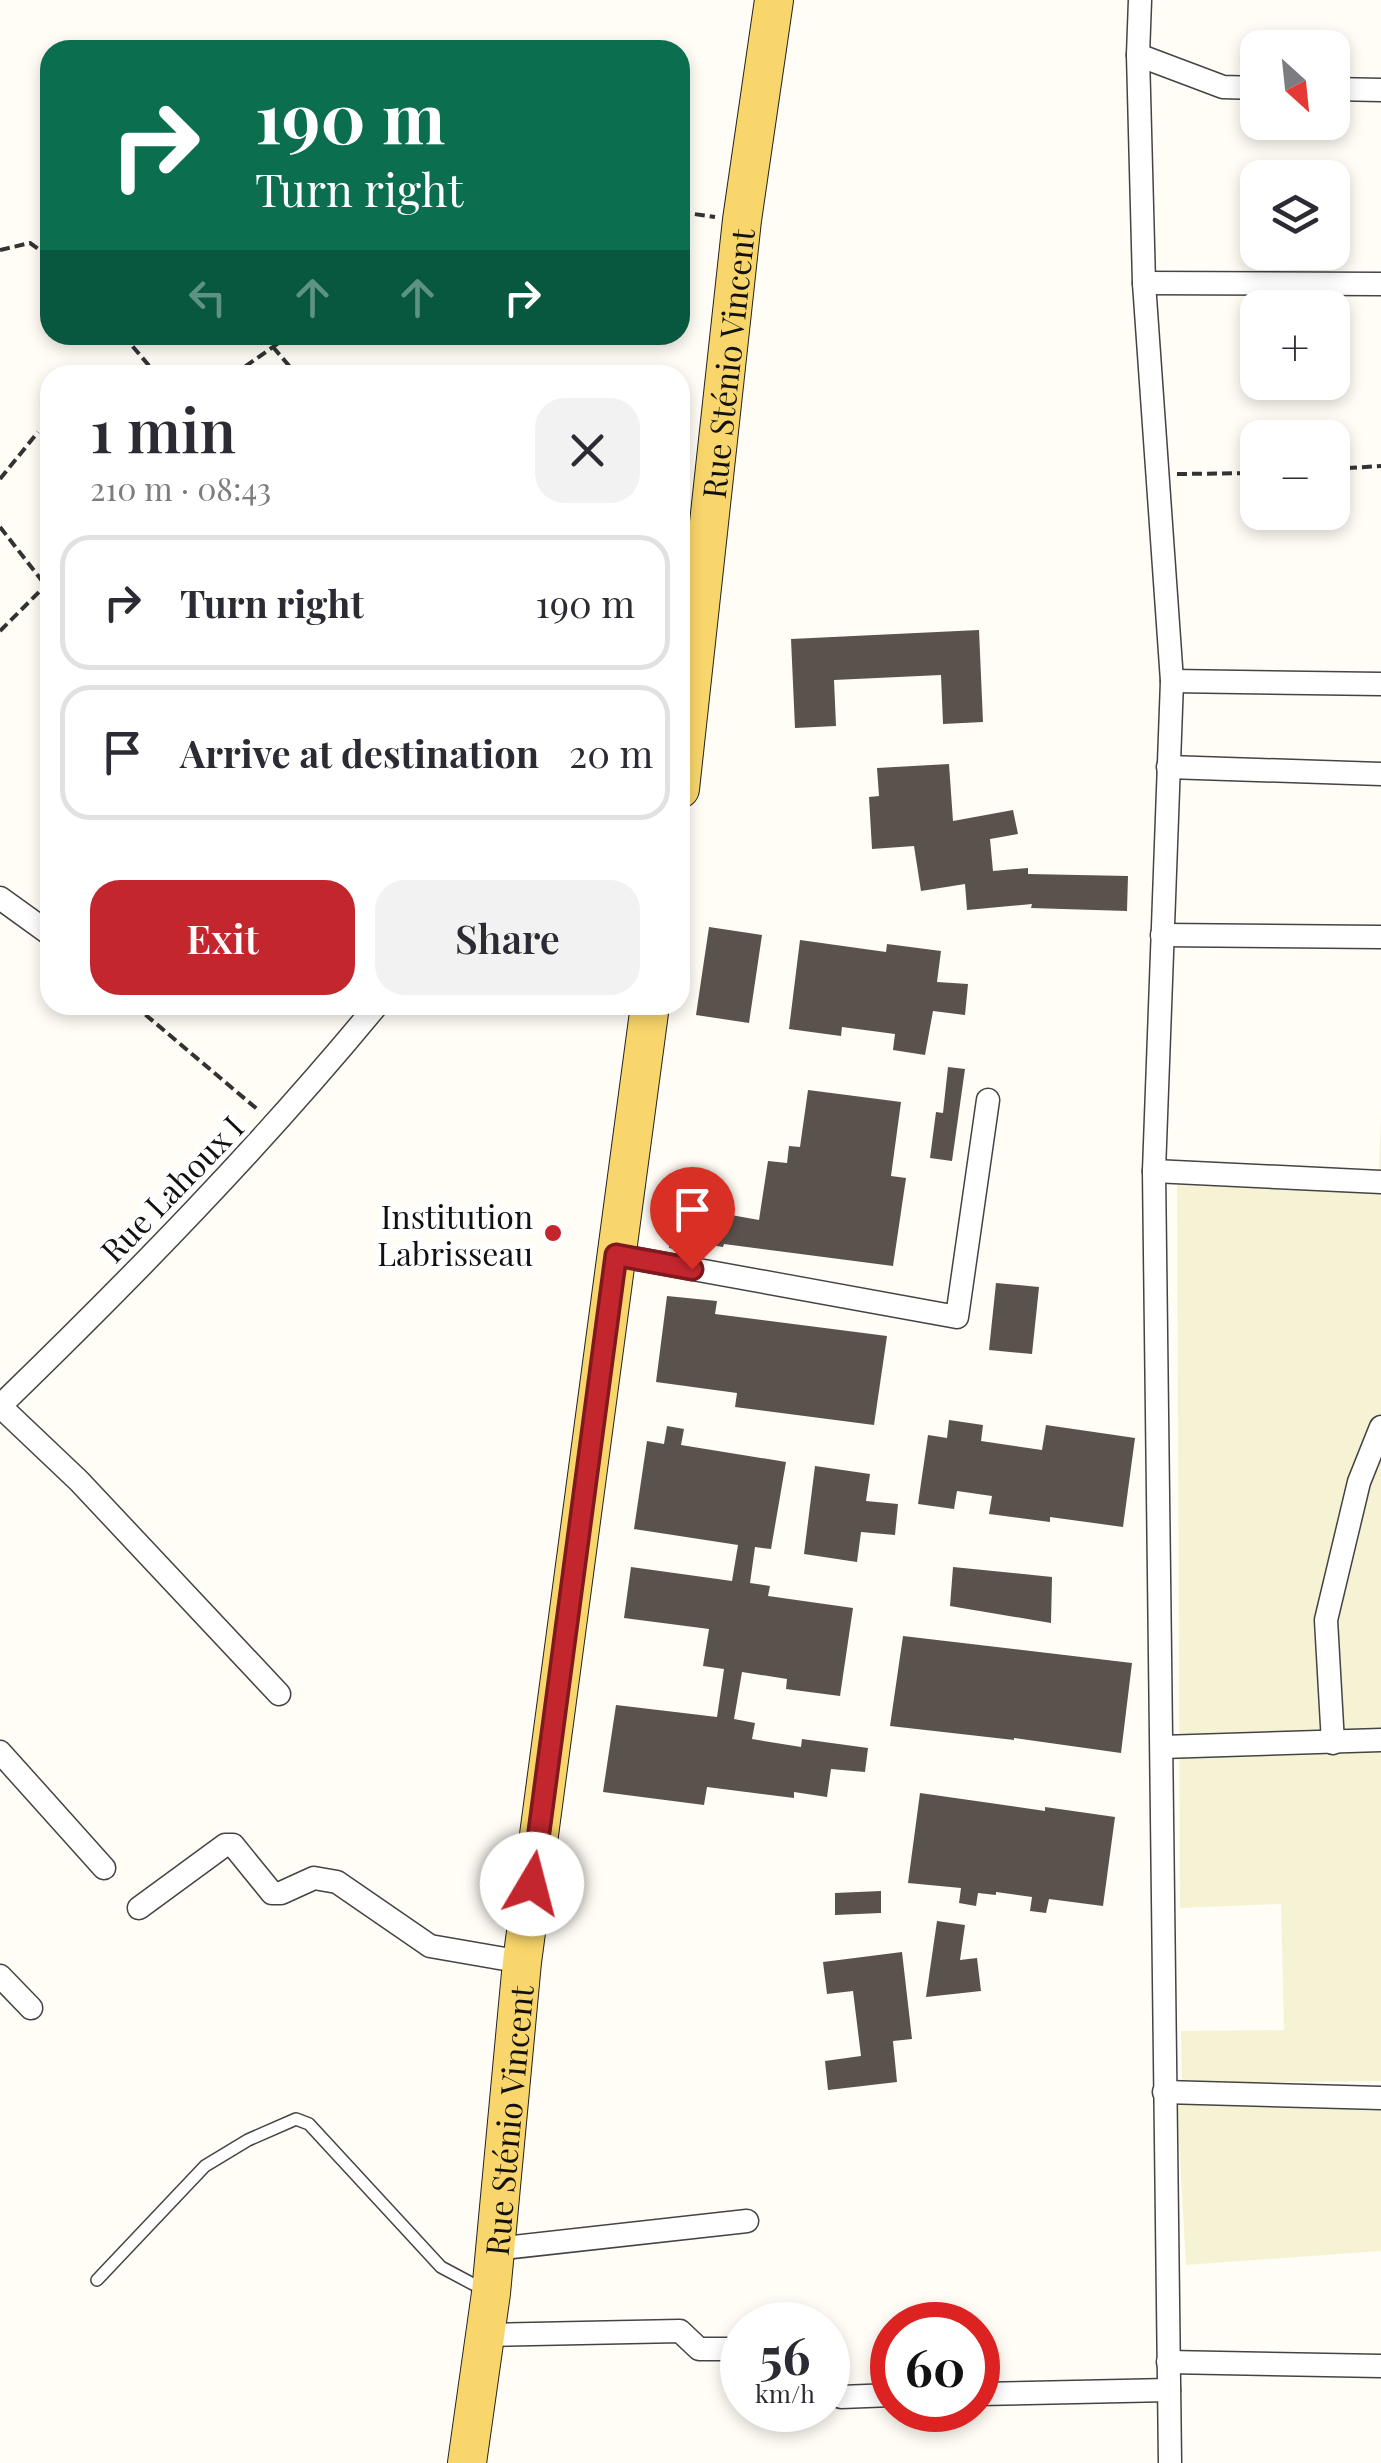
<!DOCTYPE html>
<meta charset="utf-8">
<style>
body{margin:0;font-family:"Playfair Display",serif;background:#f2f2f3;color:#2b2b33;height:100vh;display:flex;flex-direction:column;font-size:38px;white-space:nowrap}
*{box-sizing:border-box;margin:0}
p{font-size:32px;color:#7c7c81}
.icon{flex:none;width:55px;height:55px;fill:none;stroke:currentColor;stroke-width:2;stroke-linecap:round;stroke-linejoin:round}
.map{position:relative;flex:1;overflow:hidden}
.drawer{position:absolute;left:40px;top:365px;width:650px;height:650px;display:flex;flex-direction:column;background:#fff;border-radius:30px;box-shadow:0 5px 15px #0003}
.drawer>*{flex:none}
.hud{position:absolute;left:40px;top:40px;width:650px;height:305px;border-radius:30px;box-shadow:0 5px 15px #0003;background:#0b6e4f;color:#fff;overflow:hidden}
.needle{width:65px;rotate:153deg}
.controls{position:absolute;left:1240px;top:30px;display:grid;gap:20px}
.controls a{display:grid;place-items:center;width:110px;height:110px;border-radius:20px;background:#fff;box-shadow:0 5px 15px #0003;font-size:50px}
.speed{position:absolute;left:720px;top:2302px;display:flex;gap:20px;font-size:50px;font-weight:700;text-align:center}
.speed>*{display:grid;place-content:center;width:130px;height:130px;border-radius:50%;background:#fff;box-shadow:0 5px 15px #0003;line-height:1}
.speed small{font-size:25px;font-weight:400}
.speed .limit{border:15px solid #d22;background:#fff;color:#111}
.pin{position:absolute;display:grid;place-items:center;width:85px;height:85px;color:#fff;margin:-102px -42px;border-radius:50% 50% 50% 0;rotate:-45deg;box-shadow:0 0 10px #0007}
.pin .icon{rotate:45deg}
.me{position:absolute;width:110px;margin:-55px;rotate:8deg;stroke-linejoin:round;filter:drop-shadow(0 0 8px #0008)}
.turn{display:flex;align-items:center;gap:35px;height:210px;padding:0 50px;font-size:45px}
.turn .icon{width:130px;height:130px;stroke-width:2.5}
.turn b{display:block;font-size:70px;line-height:85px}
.lanes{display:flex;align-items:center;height:95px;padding:0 50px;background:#0003;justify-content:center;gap:50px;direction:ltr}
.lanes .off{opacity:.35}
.round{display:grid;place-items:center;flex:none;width:105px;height:105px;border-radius:30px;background:#f2f2f3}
.summary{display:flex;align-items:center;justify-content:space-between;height:170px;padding:0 50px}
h1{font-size:60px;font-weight:600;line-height:75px}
.button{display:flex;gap:20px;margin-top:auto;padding:20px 50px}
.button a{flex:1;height:115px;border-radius:30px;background:#c4262e;color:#fff;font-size:40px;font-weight:600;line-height:115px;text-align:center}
.button a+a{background:#f2f2f3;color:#2b2b33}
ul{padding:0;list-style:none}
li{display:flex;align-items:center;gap:30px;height:135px;margin:0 20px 15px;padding:0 30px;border:5px solid #e1e1e2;border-radius:30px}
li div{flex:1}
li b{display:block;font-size:38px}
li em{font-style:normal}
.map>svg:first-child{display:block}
.farmland{fill:#f6f3d4}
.building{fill:#5a524d}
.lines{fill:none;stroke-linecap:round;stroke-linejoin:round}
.lane-casing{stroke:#444;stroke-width:14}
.street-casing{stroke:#444;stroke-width:25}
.primary-casing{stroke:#222;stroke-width:40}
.path{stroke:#333;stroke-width:4;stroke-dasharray:10 5;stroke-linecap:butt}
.lane{stroke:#fff;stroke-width:11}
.street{stroke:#fff;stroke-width:22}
.primary{stroke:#f9d66b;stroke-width:38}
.route-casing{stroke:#7f191e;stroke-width:25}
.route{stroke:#c4262e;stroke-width:18}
.poi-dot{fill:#c4262e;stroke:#fff;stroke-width:4}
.labels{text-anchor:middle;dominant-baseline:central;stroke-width:10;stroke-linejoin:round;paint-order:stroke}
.street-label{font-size:32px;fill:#111;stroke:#fff}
.poi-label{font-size:32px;fill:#111;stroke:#fff;text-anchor:end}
</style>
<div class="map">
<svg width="1381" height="2463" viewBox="0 0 1381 2463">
<rect width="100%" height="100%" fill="#fffdf5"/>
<g class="farmland">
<polygon points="1381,1115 1381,2081 1182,2083 1181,2031 1284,2030 1281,1904 1180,1908 1177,1185 1378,1192"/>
<polygon points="1177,2104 1381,2109 1381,2251 1186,2265"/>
</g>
<g class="building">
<polygon points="979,630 983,722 943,724 941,675 834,680 836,726 795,728 791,639"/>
<polygon points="949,764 953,821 1013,810 1018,834 990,839 993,871 1028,868 1028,874 1128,876 1127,911 1031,908 1032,904 967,910 965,884 921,891 914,846 872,849 869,797 879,796 877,768"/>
<polygon points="709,927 762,935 749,1023 696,1015"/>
<polygon points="800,940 886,952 887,944 941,951 937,982 968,984 965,1015 933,1011 925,1055 893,1050 895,1034 842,1027 841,1036 789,1029"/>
<polygon points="948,1067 965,1069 952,1161 930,1158 936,1112 943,1113"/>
<polygon points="808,1090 901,1102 891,1176 906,1178 893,1266 724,1244 723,1247 686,1241 685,1251 669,1248 678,1188 695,1191 692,1208 759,1220 768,1161 787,1163 789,1146 800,1147"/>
<polygon points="996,1283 1039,1287 1032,1354 989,1350"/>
<polygon points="667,1296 717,1301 715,1314 887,1336 874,1425 735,1407 737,1393 656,1382"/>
<polygon points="949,1420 983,1425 981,1441 1042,1450 1046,1425 1135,1438 1123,1527 1050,1517 1050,1522 989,1514 992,1496 957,1491 954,1509 918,1504 928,1435 947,1438"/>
<polygon points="667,1426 684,1429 681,1445 786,1462 771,1549 755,1547 750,1583 770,1586 768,1596 853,1608 840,1696 786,1689 787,1679 742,1672 734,1719 755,1723 752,1739 801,1747 802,1739 868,1748 865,1772 831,1769 827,1797 794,1792 794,1798 707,1787 704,1805 603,1792 616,1705 717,1717 724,1669 703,1666 709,1629 624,1618 631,1567 732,1581 738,1545 634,1529 647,1441 664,1444"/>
<polygon points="815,1466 870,1474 866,1501 898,1504 895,1535 861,1532 857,1562 804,1554"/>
<polygon points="953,1567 1052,1577 1051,1623 950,1606"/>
<polygon points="903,1636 1132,1663 1121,1753 1014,1738 1014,1740 890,1726"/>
<polygon points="920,1793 1045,1811 1045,1807 1115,1817 1103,1906 1049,1899 1046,1913 1030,1911 1032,1897 996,1892 996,1895 978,1893 976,1906 959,1903 961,1888 908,1883"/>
<polygon points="881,1891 881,1913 835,1915 835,1893"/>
<polygon points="937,1921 965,1925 960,1960 977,1958 981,1991 926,1997"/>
<polygon points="902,1952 912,2039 893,2041 897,2082 828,2090 825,2061 861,2056 853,1991 827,1994 823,1962"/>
</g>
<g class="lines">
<g class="lane-casing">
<polyline id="lane" points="97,2280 205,2166 248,2140 296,2119 309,2124 441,2267 486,2291"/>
</g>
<g class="street-casing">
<g id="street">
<polyline points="1140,0 1138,55 1144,283 1172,681 1154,1171 1170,2463"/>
<polyline points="1138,55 1223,87 1258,88"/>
<polyline points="1332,89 1381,90"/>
<polyline points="1144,283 1381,284"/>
<polyline points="1172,681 1381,684"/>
<polyline points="1168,767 1381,774"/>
<polyline points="0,898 50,934"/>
<polyline points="1162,935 1381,937"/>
<polyline points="1154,1171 1381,1182"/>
<polyline points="616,1255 957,1317 988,1100"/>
<path d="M0,1406C132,1278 260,1147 377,1005"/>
<polyline points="0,1406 79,1481 279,1694"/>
<polyline points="1333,1743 1326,1620 1359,1482 1381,1427"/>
<polyline points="1162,1747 1381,1740"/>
<polyline points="0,1752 104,1868"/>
<polyline points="139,1908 225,1845 233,1845 272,1893 281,1893 314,1878 337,1882 430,1946 522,1962"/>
<polyline points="0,1976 31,2008"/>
<polyline points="1164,2092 1381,2098"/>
<polyline points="495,2249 747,2221"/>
<polyline points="485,2335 680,2331 699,2349 742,2349"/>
<polyline points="1168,2362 1381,2366"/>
<polyline points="978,2394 1169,2390"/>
<polyline points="841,2397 892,2395"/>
</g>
</g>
<g class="primary-casing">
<g id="primary">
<path id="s1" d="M680,789L742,220L774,0"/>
<path id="s2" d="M467,2463L491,2293L522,1962L650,1005"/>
</g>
</g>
<g class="path">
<polyline points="680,212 715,217"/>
<polyline points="0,250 30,243 50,257"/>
<polyline points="123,335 157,375"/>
<polyline points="273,347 297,375"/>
<polyline points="233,375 290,335"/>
<polyline points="1332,469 1381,466"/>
<polyline points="1177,474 1258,473"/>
<polyline points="0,479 38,432"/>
<polyline points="0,527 50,591"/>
<polyline points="0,631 45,586"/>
<polyline points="134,1005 257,1109"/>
</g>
<use href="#lane" class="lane"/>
<use href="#street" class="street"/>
<use href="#primary" class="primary"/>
</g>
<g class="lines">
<g class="route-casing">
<polyline id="route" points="532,1884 616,1255 692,1269"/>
</g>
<use href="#route" class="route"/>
</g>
<circle class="poi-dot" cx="553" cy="1233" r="10"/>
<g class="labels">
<g class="street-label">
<text stroke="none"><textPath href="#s1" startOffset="428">Rue Sténio Vincent</textPath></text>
<text transform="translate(171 1188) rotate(-46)">Rue Lahoux I</text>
<text stroke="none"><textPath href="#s2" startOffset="345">Rue Sténio Vincent</textPath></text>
</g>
<g class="poi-label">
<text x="533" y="1215">Institution<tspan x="533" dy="37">Labrisseau</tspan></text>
</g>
</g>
</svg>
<div class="controls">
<a><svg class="needle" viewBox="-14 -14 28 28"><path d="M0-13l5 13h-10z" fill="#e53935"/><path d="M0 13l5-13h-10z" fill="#7c7c81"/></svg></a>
<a><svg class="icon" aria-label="layers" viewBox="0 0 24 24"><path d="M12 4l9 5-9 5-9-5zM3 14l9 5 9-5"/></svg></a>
<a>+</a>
<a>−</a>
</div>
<div class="speed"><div>56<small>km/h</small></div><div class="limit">60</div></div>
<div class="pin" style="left:692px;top:1269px;background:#d93025"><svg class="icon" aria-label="arrive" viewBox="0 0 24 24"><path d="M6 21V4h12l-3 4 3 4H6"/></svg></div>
<svg class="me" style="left:532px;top:1884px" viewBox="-20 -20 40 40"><circle r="19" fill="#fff"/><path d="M0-13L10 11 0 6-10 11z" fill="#c4262e"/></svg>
<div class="hud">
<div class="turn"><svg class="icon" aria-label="right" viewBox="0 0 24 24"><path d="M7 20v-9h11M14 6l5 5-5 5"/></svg><div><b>190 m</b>Turn right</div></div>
<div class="lanes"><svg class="icon off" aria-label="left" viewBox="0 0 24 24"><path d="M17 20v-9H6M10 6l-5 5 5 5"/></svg><svg class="icon off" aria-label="ahead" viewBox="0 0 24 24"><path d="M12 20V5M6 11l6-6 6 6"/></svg><svg class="icon off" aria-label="ahead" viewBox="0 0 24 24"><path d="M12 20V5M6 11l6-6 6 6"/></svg><svg class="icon" aria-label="right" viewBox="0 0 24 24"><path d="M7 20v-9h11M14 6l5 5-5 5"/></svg></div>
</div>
<section class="drawer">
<div class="summary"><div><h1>1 min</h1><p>210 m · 08:43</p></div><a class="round"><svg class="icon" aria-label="close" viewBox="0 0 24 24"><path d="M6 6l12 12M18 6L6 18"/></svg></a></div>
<ul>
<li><svg class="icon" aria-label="right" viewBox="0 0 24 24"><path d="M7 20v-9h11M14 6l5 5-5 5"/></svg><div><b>Turn right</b></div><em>190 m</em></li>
<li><svg class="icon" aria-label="arrive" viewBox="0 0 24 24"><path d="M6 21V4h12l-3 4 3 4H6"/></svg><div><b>Arrive at destination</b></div><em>20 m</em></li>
</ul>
<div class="button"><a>Exit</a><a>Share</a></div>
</section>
</div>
